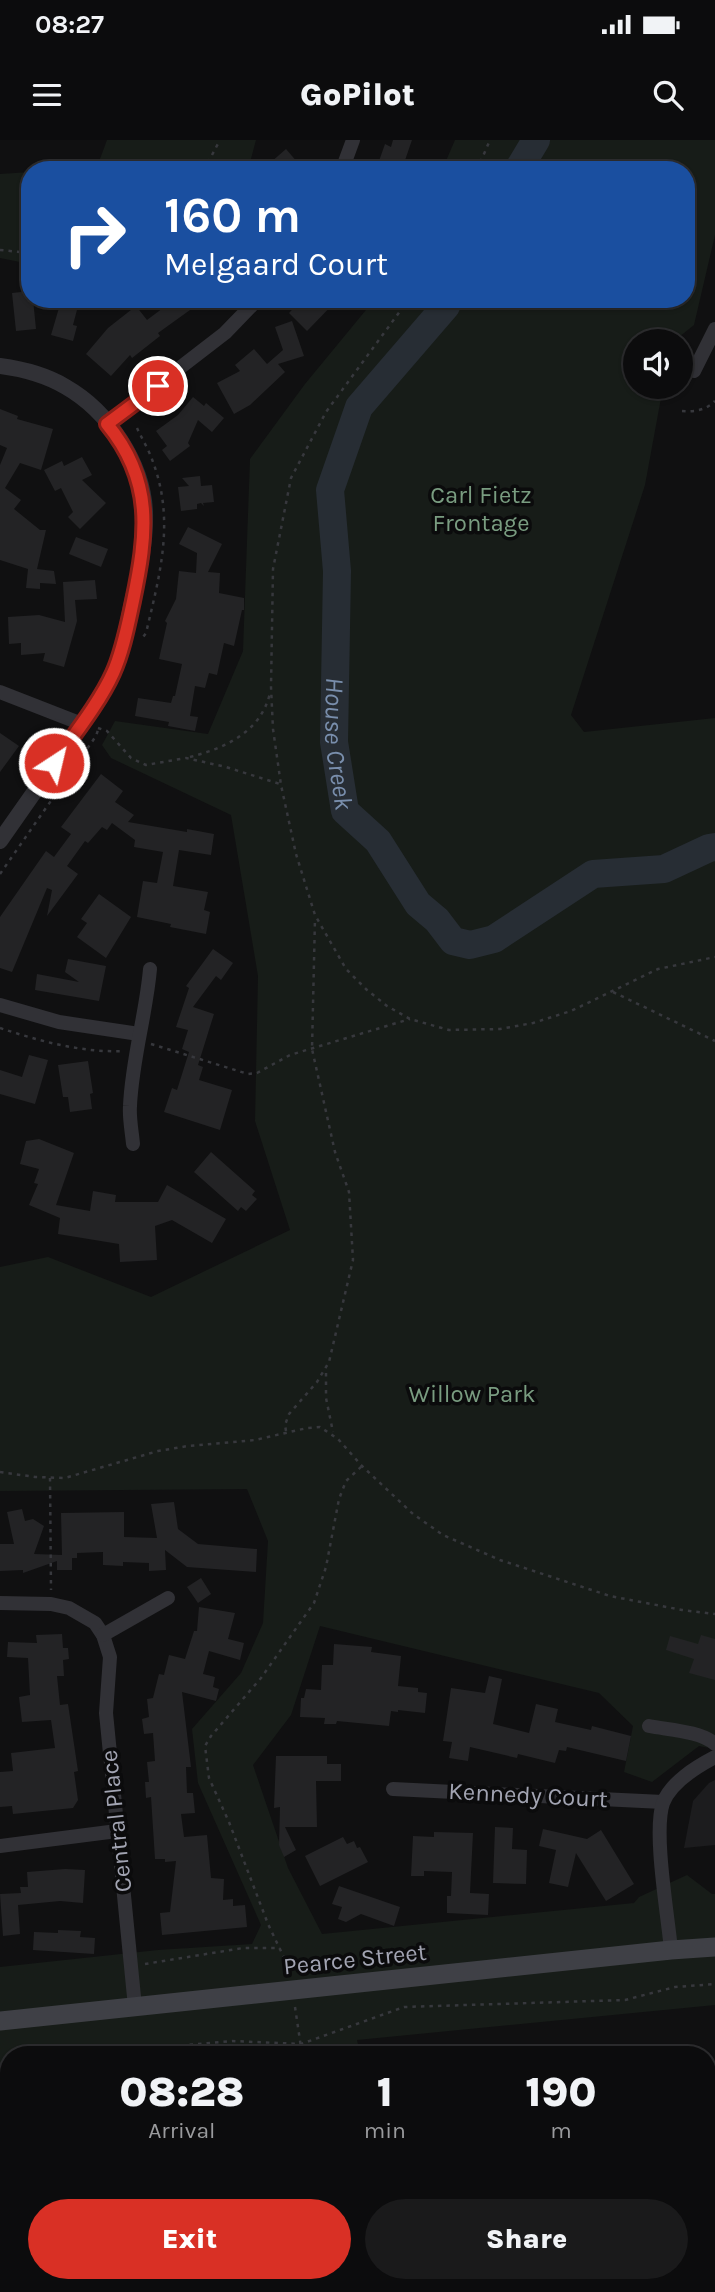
<!DOCTYPE html>
<style>
body{margin:0;font-family:Karla,sans-serif;background:#1a1a1b;color:#f1f3f6;height:100vh;display:flex;flex-direction:column;font-size:26px;white-space:nowrap}
*{box-sizing:border-box;margin:0}
p{font-size:23px;color:#9a9b9d}
.icon{flex:none;width:38px;height:38px;fill:none;stroke:currentColor;stroke-width:2;stroke-linecap:round;stroke-linejoin:round}
.map{position:relative;flex:1;overflow:hidden}
.details{position:absolute;left:0px;top:1906px;width:716px;height:247px;display:flex;flex-direction:column;background:#0c0c0d;border-radius:28px 28px 0 0;box-shadow:0 2px 5px #0004,0 0 0 2px #2c2c2e}
.details>*{flex:none}
.banner{position:absolute;left:21px;top:21px;width:674px;height:147px;border-radius:28px;box-shadow:0 2px 5px #0004,0 0 0 2px #2c2c2e;background:#1a4fa0;color:#fff;overflow:hidden}
.tools{position:absolute;left:623px;top:189px;display:grid;gap:14px}
.tools a{display:grid;place-items:center;width:70px;height:70px;border-radius:50%;background:#0c0c0d;box-shadow:0 2px 5px #0004,0 0 0 2px #2c2c2e;font-size:35px}
.pin{position:absolute;display:grid;place-items:center;width:60px;height:60px;color:#fff;margin:-30px;border:4px solid #fff;border-radius:50%;box-shadow:0 2px 7px #0007}
.me{position:absolute;width:77px;margin:-38px;rotate:35deg;stroke-linejoin:round;filter:drop-shadow(0 0 5px #0008)}
.turn{display:flex;align-items:center;gap:24px;height:147px;padding:0 28px;font-size:32px}
.turn .icon{width:91px;height:91px;stroke-width:2.5}
.turn b{display:block;font-size:49px;line-height:60px}
.eta{display:flex;justify-content:space-evenly;align-items:center;height:119px;text-align:center}
.eta b{font-size:42px;font-weight:800;line-height:49px}
.cta{display:flex;gap:14px;margin-top:auto;padding:14px 28px}
.cta a{flex:1;height:80px;border-radius:42px;background:#d93025;color:#fff;font-size:28px;font-weight:800;line-height:80px;text-align:center}
.cta a+a{background:#1a1a1b;color:#f1f3f6}
.status{display:flex;justify-content:space-between;align-items:center;height:49px;padding:0 35px;background:#0c0c0d;direction:ltr}
.status svg{height:19px;fill:currentColor}
header{display:flex;justify-content:space-between;align-items:center;height:91px;padding:0 28px;background:#0c0c0d;font-size:32px;font-weight:800}
.map>svg:first-child{display:block}
.built{fill:#1c1c1e}
.green{fill:#171c18}
.lines{fill:none;stroke-linecap:round;stroke-linejoin:round}
.river{stroke:#272d34;stroke-width:28}
.building{fill:#232325}
.path{stroke:#37383d;stroke-width:2.5;stroke-dasharray:3.5 5;stroke-linecap:butt}
.minor{stroke:#313136;stroke-width:14}
.tertiary{stroke:#313136;stroke-width:16}
.secondary{stroke:#3f4046;stroke-width:19}
.route-casing{stroke:#8d1f18;stroke-width:18}
.route{stroke:#d93025;stroke-width:12}
.labels{text-anchor:middle;dominant-baseline:central;stroke-width:7;stroke-linejoin:round;paint-order:stroke}
.park-label{font-size:24px;fill:#799c80;stroke:#0b0b0c}
.street-label{font-size:24px;fill:#a2a4b2;stroke:#0b0b0c}
.water-label{font-size:26px;font-style:italic;fill:#798eac;stroke:#0b0b0c}
</style>
<div class="status"><b>08:27</b><svg viewBox="0 0 49 12"><path d="M0 12V9h3v3zM5 12V6h3v6zM10 12V3h3v9zM15 12V0h3v12zM26 1h20v11H26zM47 4h2v5h-2z"/></svg></div>
<header><svg class="icon" aria-label="menu" viewBox="0 0 24 24"><path d="M4 6h16M4 12h16M4 18h16"/></svg>GoPilot<svg class="icon" aria-label="search" viewBox="0 0 24 24"><circle cx="10" cy="10" r="6"/><path d="M15 15l6 6"/></svg></header>
<div class="map">
<svg width="715" height="2152" viewBox="0 0 715 2152">
<rect width="100%" height="100%" fill="#101011"/>
<polygon class="built" points="715,1640 715,1705 684,1708 693,1661 709,1643"/>
<g class="green">
<polygon points="107,0 256,0 248,30 57,30 97,27"/>
<polygon points="455,0 715,0 715,95 694,185 674,201 635,201 635,247 661,247 661,258 645,345 571,575 584,592 715,578 715,1609 699,1606 652,1642 624,1632 633,1586 599,1553 320,1486 291,1575 253,1625 288,1728 322,1794 634,1763 639,1757 687,1735 712,1754 715,1754 715,1865 357,1900 360,1914 9,1914 9,2005 0,2009 0,1827 158,1810 252,1804 261,1785 198,1643 192,1589 241,1533 263,1483 268,1401 247,1349 0,1351 0,1127 48,1117 151,1157 290,1090 255,981 258,836 231,675 111,618 102,605 115,581 208,594 243,511 250,319 305,244 375,159 686,159 686,30 442,30"/>
<polygon points="30,32 30,124 0,118 0,34"/>
<polygon points="306,2144 386,2144 387,2152 306,2152"/>
</g>
<g class="lines">
<g class="river">
<polyline points="518,30 536,0"/>
<path id="s1" d="M449,159L446,166L359,267L330,350L337,431L334,602L345,671L378,701L418,764L437,780L453,801L470,805L494,799L593,734L664,729L709,708L715,707"/>
</g>
</g>
<g class="building">
<polygon points="393,0 412,0 402,29 379,21 385,4 391,7"/>
<polygon points="286,9 304,30 262,30"/>
<polygon points="30,151 30,159 33,159 36,189 16,191 12,153"/>
<polygon points="175,159 182,159 190,170 158,193 160,196 132,218 130,215 111,236 86,214 108,188 136,166 147,180"/>
<polygon points="302,159 338,159 307,191 289,173"/>
<polygon points="61,161 78,166 73,185 77,186 73,201 51,195"/>
<polygon points="292,181 304,216 278,224 285,232 250,265 234,274 217,243 240,231 235,225 254,209 267,224 283,210 275,187"/>
<polygon points="193,257 204,266 206,263 224,278 212,292 198,280 188,303 190,306 170,321 162,310 167,306 156,291 178,275"/>
<polygon points="0,269 18,276 17,279 53,289 41,330 20,323 5,348 21,360 14,369 40,390 46,390 37,429 54,431 56,444 40,443 40,449 26,448 28,429 0,420 0,325 7,308 0,305"/>
<polygon points="82,317 92,335 82,340 106,363 80,389 68,377 73,372 61,348 55,351 44,330 62,321 64,326"/>
<polygon points="200,336 201,346 212,345 214,362 203,363 204,366 201,363 197,364 197,369 181,371 178,347 189,346 182,338"/>
<polygon points="188,387 222,404 208,432 220,433 219,453 244,458 244,470 242,470 234,506 224,503 217,535 209,533 205,548 195,546 190,576 198,577 195,591 168,586 169,582 135,576 138,558 171,563 173,556 175,556 182,524 159,519 167,483 165,481 176,459 179,431 196,433 197,413 179,404"/>
<polygon points="76,397 108,409 101,427 69,414"/>
<polygon points="95,440 97,459 75,460 77,481 64,527 43,521 45,513 21,515 21,503 9,504 8,477 39,475 65,482 63,442"/>
<polygon points="0,593 19,606 0,632"/>
<polygon points="101,634 123,651 115,662 134,675 128,682 187,692 187,689 214,694 211,715 179,710 173,746 208,752 204,770 210,772 206,794 170,787 171,784 137,777 143,741 157,743 163,712 134,707 135,700 112,683 107,690 102,687 88,703 85,701 67,726 78,734 47,776 52,750 47,748 12,832 0,828 0,777 46,711 54,717 71,694 61,687"/>
<polygon points="99,754 131,777 106,818 77,797 87,783 81,779"/>
<polygon points="213,809 233,823 221,840 216,836 193,867 214,874 198,925 203,927 199,940 232,950 220,990 164,972 172,948 177,950 189,912 182,909 188,890 176,887 189,848 186,846"/>
<polygon points="68,819 106,826 99,861 35,850 37,834 79,842 65,832"/>
<polygon points="29,915 48,920 35,964 0,954 0,930 22,937"/>
<polygon points="88,921 93,953 90,954 92,969 70,972 68,957 63,957 58,925"/>
<polygon points="39,999 74,1013 56,1065 90,1071 93,1051 116,1055 115,1062 158,1062 167,1045 226,1079 212,1103 172,1080 155,1086 157,1120 120,1122 119,1104 58,1094 60,1078 29,1065 38,1044 34,1043 39,1029 20,1024 26,1001"/>
<polygon points="211,1012 255,1051 252,1055 257,1059 246,1071 241,1067 238,1071 194,1032"/>
<polygon points="174,1362 178,1389 198,1404 257,1409 256,1432 187,1427 165,1410 166,1430 149,1431 149,1423 123,1422 123,1426 103,1425 103,1412 77,1413 77,1418 72,1418 72,1430 57,1430 57,1421 23,1433 23,1430 0,1431 0,1404 14,1404 7,1372 22,1369 25,1381 33,1379 44,1386 34,1414 62,1415 61,1373 124,1372 124,1397 157,1398 151,1364"/>
<polygon points="201,1438 211,1454 198,1463 187,1447"/>
<polygon points="199,1467 235,1473 228,1499 244,1503 240,1520 209,1511 203,1534 215,1537 213,1547 219,1549 216,1561 182,1552 191,1627 186,1627 187,1653 193,1653 195,1673 181,1674 184,1697 207,1695 211,1738 224,1739 223,1760 233,1759 233,1766 245,1765 247,1787 162,1795 160,1773 170,1772 176,1721 165,1722 165,1719 155,1719 151,1657 146,1658 145,1642 149,1642 147,1622 155,1621 153,1593 144,1594 142,1579 149,1577 147,1559 153,1558 159,1534 164,1535 169,1515 185,1519 194,1491 197,1491"/>
<polygon points="62,1494 63,1508 68,1508 69,1519 63,1520 64,1536 57,1536 60,1565 68,1564 78,1631 74,1632 78,1660 73,1668 13,1674 12,1666 0,1667 0,1632 13,1631 11,1613 55,1608 51,1580 22,1582 19,1557 30,1555 28,1518 7,1517 8,1502 37,1503 36,1495"/>
<polygon points="701,1495 715,1499 715,1540 689,1533 694,1519 666,1510 670,1496 698,1504"/>
<polygon points="334,1504 372,1507 371,1512 401,1516 398,1546 418,1548 418,1552 427,1553 425,1573 398,1570 398,1572 391,1571 389,1586 337,1581 336,1584 324,1584 325,1578 300,1577 301,1558 304,1558 306,1549 321,1550 322,1525 333,1525"/>
<polygon points="489,1536 502,1539 493,1584 529,1593 536,1564 558,1569 555,1582 591,1590 592,1586 631,1596 626,1621 567,1607 566,1611 559,1610 555,1623 518,1614 517,1618 470,1607 468,1621 449,1618 452,1602 443,1601 451,1548 485,1553"/>
<polygon points="276,1616 327,1616 327,1624 341,1624 341,1641 316,1641 317,1687 285,1687 296,1710 284,1717 279,1705 280,1667 274,1668"/>
<polygon points="495,1687 513,1688 512,1709 527,1710 526,1744 493,1743"/>
<polygon points="543,1689 587,1699 601,1690 634,1744 606,1761 576,1713 568,1747 549,1743 556,1710 539,1706"/>
<polygon points="434,1692 473,1693 470,1753 489,1754 488,1775 447,1773 447,1756 451,1756 452,1732 424,1731 424,1736 411,1736 413,1696 434,1697"/>
<polygon points="343,1697 347,1704 354,1701 357,1708 360,1707 368,1722 320,1746 305,1716"/>
<polygon points="65,1729 85,1730 83,1763 60,1761 18,1765 20,1794 3,1796 0,1754 21,1753 20,1747 28,1747 27,1732"/>
<polygon points="339,1746 400,1767 394,1786 361,1774 346,1782 338,1779 342,1767 332,1764"/>
<polygon points="58,1790 81,1791 80,1797 95,1798 94,1814 33,1810 34,1792 58,1793"/>
</g>
<g class="lines">
<g class="path">
<polyline points="204,30 220,0"/>
<polyline points="477,30 490,0"/>
<polyline points="0,110 30,113"/>
<polyline points="409,159 326,272 291,338 273,429 271,547 273,589 281,645 296,714 315,775 346,829 367,850 387,866 410,879 449,890 500,889 533,883 571,871 658,829 715,817"/>
<path d="M682,271C695,272 706,270 715,261"/>
<path d="M137,288C142,299 149,310 153,322C175,381 160,434 146,493L141,500"/>
<polyline points="98,588 107,591 131,618 146,625 186,618 226,627 280,644"/>
<path d="M190,617C225,608 261,592 270,553"/>
<polyline points="0,734 96,596 98,590"/>
<polyline points="613,852 715,901"/>
<path d="M0,888C39,901 83,913 123,911"/>
<polyline points="151,904 248,934 257,933 290,915 410,879"/>
<polyline points="326,1233 326,1258 333,1292"/>
<polyline points="286,1291 285,1285 289,1274 317,1242 329,1222 353,1120 349,1052 335,1012 312,909 315,778"/>
<polyline points="0,1332 35,1337 65,1338 158,1311 188,1306 255,1300 307,1288 320,1287 338,1299 362,1326 413,1374 443,1395 500,1420 610,1456 682,1470 715,1474"/>
<polyline points="50,1338 51,1450"/>
<polyline points="145,1824 243,1808 280,1808"/>
<polyline points="290,1835 288,1826 268,1784 229,1682 209,1638 205,1606 211,1596 261,1538 314,1463 326,1427 339,1359 346,1341 362,1326"/>
<polyline points="295,1867 302,1914"/>
<polyline points="88,1914 232,1901 301,1904 404,1867 625,1860 675,1847 715,1844"/>
<polyline points="0,1938 9,1936"/>
<polyline points="349,2144 351,2152"/>
<polyline points="684,2152 686,2144"/>
</g>
<g class="minor">
<polyline points="342,30 353,0"/>
<polyline points="694,231 715,189"/>
<polyline points="107,284 225,193 258,159"/>
<polyline points="0,552 82,584"/>
<polyline points="0,865 59,882 139,894"/>
<path d="M133,1004C132,992 129,978 130,966C132,919 146,875 150,829"/>
<polyline points="0,1463 51,1464 69,1468 95,1483 103,1495 110,1517 106,1573 135,1867"/>
<polyline points="103,1495 168,1458"/>
<path d="M649,1586C669,1590 700,1591 715,1604"/>
<polyline points="393,1649 663,1662"/>
<polyline points="0,1706 117,1691"/>
<path d="M671,1810C668,1776 653,1692 663,1663C671,1642 696,1627 715,1617"/>
<polyline points="284,2144 285,2152"/>
<polyline points="407,2144 409,2152"/>
<polyline points="703,2144 703,2152"/>
<polyline points="21,2152 30,2144"/>
</g>
<path class="tertiary" d="M0,226C23,229 46,235 66,247C108,271 143,323 145,372C146,403 139,432 132,462C127,485 123,512 113,533C102,557 84,580 70,601C47,634 23,668 0,701"/>
<polyline class="secondary" points="0,1881 671,1810 715,1807"/>
</g>
<g class="lines">
<g class="route-casing">
<path id="route" d="M54,623C73,596 100,562 113,533C123,511 128,484 133,461C147,394 154,341 107,284L158,246"/>
</g>
<use href="#route" class="route"/>
</g>
<g class="labels">
<g class="park-label">
<text x="481" y="355">Carl Fietz<tspan x="481" dy="28">Frontage</tspan></text>
<text x="472" y="1254">Willow Park</text>
</g>
<g class="street-label">
<text transform="translate(528 1655) rotate(3)">Kennedy Court</text>
<text transform="translate(116 1681) rotate(-96)">Central Place</text>
<text transform="translate(355 1819) rotate(-6)">Pearce Street</text>
</g>
<g class="water-label">
<text stroke="none"><textPath href="#s1" startOffset="483">House Creek</textPath></text>
</g>
</g>
</svg>
<div class="tools">
<a><svg class="icon" aria-label="sound" viewBox="0 0 24 24"><path d="M4 9h4l5-4v14l-5-4H4zM17 9q2 3 0 6"/></svg></a>
</div>
<div class="pin" style="left:158px;top:246px;background:#d93025"><svg class="icon" aria-label="arrive" viewBox="0 0 24 24"><path d="M6 21V4h12l-3 4 3 4H6"/></svg></div>
<svg class="me" style="left:54px;top:623px" viewBox="-20 -20 40 40"><circle r="17" fill="#d93025" stroke="#fff" stroke-width="3"/><path d="M0-11L8 9 0 5-8 9z" fill="#fff"/></svg>
<div class="banner">
<div class="turn"><svg class="icon" aria-label="right" viewBox="0 0 24 24"><path d="M7 20v-9h11M14 6l5 5-5 5"/></svg><div><b>160 m</b>Melgaard Court</div></div>
</div>
<section class="details">
<div class="eta">
<div><b>08:28</b><p>Arrival</p></div>
<div><b>1</b><p>min</p></div>
<div><b>190</b><p>m</p></div>
</div>
<div class="cta"><a>Exit</a><a>Share</a></div>
</section>
</div>
